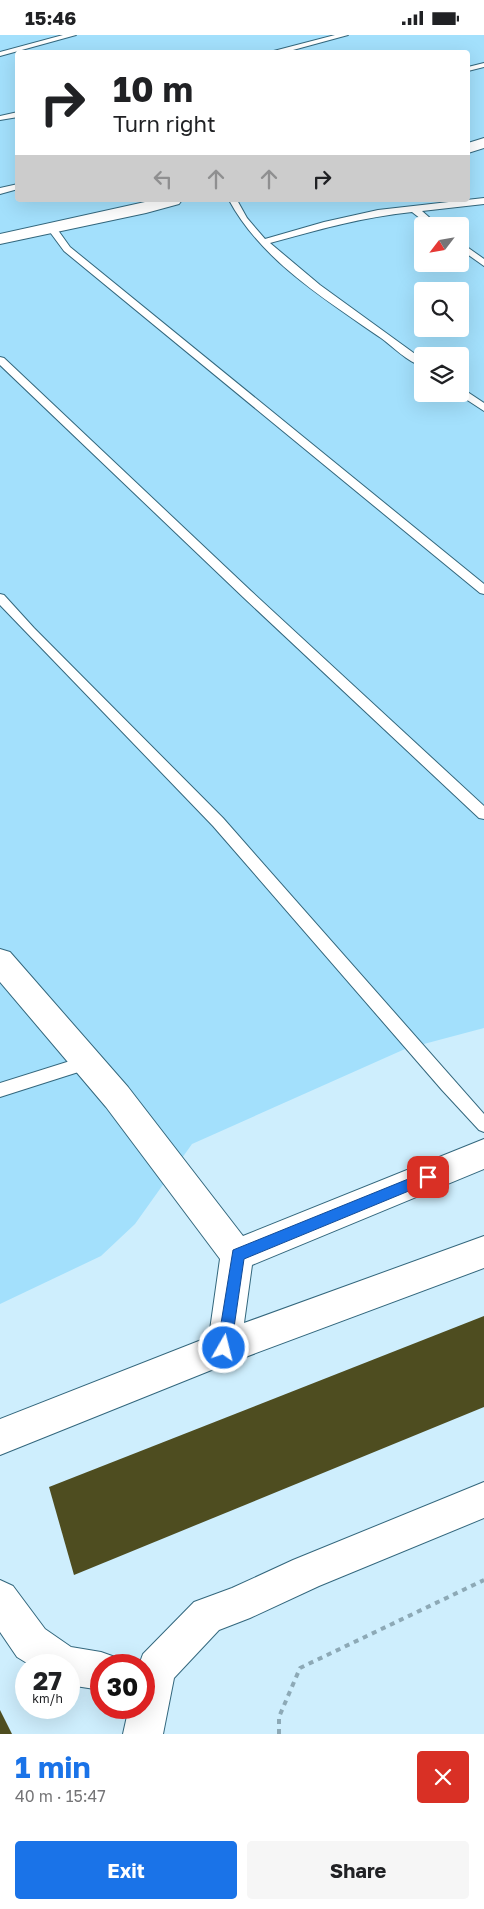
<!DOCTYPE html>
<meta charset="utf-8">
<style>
body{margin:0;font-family:"Golos Text",sans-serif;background:#f6f6f6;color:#202124;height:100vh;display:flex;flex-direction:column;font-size:19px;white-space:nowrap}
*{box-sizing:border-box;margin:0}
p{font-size:16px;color:#757577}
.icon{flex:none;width:28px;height:28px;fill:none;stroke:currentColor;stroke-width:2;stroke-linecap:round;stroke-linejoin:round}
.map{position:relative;height:1699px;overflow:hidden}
.sheet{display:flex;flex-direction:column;background:#fff;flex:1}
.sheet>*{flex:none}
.hud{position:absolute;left:15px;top:15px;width:455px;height:152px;border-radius:5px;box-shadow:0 5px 20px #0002;background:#fff;color:#202124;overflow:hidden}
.needle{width:32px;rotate:239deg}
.buttons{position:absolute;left:414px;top:182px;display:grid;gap:10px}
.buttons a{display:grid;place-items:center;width:55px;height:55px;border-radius:5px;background:#fff;box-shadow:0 5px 20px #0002;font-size:25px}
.speed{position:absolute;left:15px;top:1619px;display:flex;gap:10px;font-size:25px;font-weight:700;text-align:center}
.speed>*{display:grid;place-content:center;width:65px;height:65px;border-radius:50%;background:#fff;box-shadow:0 5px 20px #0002;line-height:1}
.speed small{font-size:12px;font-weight:400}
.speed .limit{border:8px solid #d22;background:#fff;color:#111}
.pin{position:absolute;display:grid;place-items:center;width:42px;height:42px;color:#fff;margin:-21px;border-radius:10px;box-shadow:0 2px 8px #0006}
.me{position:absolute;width:55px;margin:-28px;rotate:8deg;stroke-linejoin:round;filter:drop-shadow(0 0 4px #0008)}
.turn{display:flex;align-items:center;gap:18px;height:105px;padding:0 15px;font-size:22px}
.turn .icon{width:65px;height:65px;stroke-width:2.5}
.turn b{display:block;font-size:35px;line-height:42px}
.lanes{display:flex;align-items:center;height:48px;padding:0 15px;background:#0003;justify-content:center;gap:25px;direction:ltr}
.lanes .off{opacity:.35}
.round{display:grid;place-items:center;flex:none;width:52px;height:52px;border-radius:5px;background:#f6f6f6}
.headline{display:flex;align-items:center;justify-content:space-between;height:85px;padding:0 15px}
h1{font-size:30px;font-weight:700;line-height:38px;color:#1a73e8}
.primary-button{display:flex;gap:10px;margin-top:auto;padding:10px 15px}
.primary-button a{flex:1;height:58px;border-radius:5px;background:#1a73e8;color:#fff;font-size:20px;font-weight:700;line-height:58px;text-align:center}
.primary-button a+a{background:#f6f6f6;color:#202124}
.status{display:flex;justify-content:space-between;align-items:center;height:35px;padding:0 25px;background:#fff;direction:ltr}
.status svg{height:14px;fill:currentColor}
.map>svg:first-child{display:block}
.green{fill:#a3e0fc;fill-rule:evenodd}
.building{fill:#4e4d20}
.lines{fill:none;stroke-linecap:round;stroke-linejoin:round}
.service-casing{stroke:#33677d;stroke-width:2}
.minor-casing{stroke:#33677d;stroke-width:2}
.tertiary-casing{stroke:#33677d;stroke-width:2}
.path{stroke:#8da9b6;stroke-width:4;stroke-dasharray:5 5;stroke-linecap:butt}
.service{fill:#fff;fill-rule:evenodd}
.minor{fill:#fff;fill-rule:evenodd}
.tertiary{fill:#fff;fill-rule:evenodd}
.route{fill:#1a73e8;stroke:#114b97}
</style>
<div class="status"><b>15:46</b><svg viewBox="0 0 49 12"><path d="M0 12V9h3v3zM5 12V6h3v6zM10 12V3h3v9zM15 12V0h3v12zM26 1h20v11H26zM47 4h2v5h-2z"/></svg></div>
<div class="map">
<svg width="484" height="1699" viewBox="0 0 484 1699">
<rect width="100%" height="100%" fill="#ceeefd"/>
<path class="green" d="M0,0H484V993L405,1014L192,1109L135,1189L101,1221L0,1269ZM18,18H468V165H18ZM422,191H460V229H422ZM422,256H460V294H422ZM422,321H460V359H422Z"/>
<g class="building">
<polygon points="484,1281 484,1372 74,1540 49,1452"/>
<polygon points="0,1675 12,1699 0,1699"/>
</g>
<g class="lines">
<g class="service-casing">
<g id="service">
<polygon points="63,0 76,0 0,21 0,17"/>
<polygon points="335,0 348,0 282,18 266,18"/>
<polygon points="484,28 484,32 468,36 468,32"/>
<polygon points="18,77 18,82 0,85 0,81"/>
<polygon points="18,149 18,154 0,159 0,153"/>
<path d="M484,163V169L422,176L439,191H430L412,177C363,182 317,195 270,208L320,250L422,324V331C408,327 393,312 381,303C326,265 261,225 229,165H237L247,183L265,204L324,187L378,175Z"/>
<polygon points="52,190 55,191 70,212 484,549 484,559 480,558 64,216 47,193"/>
<polygon points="460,207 484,224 484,231 460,214"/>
<polygon points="0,322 4,323 251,556 484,771 484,784 479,783 243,562 0,330"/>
<polygon points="460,352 484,368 484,376 458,359"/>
<polygon points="0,559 4,560 34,593 223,783 484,1079 484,1097 479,1095 442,1055 213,791 0,570"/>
<polygon points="86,1021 91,1023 94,1028 91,1033 0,1062 0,1048"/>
</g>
</g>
<g class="minor-casing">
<g id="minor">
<polygon points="484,103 484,113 468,118 468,108"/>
<polygon points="154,165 182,165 179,169 146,178 0,209 0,199"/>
<polygon points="0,914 10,917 128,1052 243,1201 484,1104 484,1134 252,1230 244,1288 484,1201 484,1233 224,1330 0,1420 0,1384 209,1302 220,1224 106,1072 0,947"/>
<polygon points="0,1545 13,1551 45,1594 71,1612 101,1617 115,1622 118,1630 101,1630 101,1655 69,1650 69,1630 30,1630 17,1622 0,1597"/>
</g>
</g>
<g class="tertiary-casing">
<polygon id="tertiary" points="484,1447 484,1483 319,1551 250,1583 219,1595 174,1643 163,1699 123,1699 129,1672 144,1672 144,1630 139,1630 143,1619 194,1567 232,1553 293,1525"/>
</g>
<polyline class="path" points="279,1699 279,1682 300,1633 484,1545"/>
<use href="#service" class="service"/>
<use href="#minor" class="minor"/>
<use href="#tertiary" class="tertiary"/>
</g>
<polygon class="route" points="428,1136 433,1137 435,1142 433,1146 244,1224 231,1313 229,1318 224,1320 219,1318 217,1313 233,1215"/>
</svg>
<div class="buttons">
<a><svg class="needle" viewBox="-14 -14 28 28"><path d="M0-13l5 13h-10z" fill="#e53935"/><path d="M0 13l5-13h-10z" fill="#757577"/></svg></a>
<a><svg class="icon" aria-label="search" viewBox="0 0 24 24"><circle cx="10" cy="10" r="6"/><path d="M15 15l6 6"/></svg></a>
<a><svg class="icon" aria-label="layers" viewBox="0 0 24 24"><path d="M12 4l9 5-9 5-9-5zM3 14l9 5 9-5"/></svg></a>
</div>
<div class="speed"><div>27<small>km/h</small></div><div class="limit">30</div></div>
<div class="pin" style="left:428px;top:1142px;background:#d93025"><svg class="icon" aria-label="arrive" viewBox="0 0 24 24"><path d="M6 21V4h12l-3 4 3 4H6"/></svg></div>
<svg class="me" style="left:224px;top:1313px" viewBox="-20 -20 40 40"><circle r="17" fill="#1a73e8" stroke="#fff" stroke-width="3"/><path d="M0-11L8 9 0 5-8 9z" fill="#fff"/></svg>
<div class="hud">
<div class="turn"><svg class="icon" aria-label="right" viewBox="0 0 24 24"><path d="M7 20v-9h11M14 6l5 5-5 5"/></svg><div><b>10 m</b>Turn right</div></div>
<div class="lanes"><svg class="icon off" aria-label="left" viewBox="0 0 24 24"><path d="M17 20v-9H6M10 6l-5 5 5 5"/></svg><svg class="icon off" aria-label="ahead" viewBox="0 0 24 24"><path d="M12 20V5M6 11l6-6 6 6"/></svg><svg class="icon off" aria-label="ahead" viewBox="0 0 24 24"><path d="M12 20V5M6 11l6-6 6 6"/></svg><svg class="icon" aria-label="right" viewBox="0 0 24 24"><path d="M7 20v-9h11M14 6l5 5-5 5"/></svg></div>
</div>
</div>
<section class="sheet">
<div class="headline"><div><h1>1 min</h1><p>40 m · 15:47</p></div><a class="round" style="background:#d93025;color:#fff"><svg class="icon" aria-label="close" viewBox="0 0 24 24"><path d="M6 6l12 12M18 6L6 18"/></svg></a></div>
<div class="primary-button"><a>Exit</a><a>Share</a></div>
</section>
